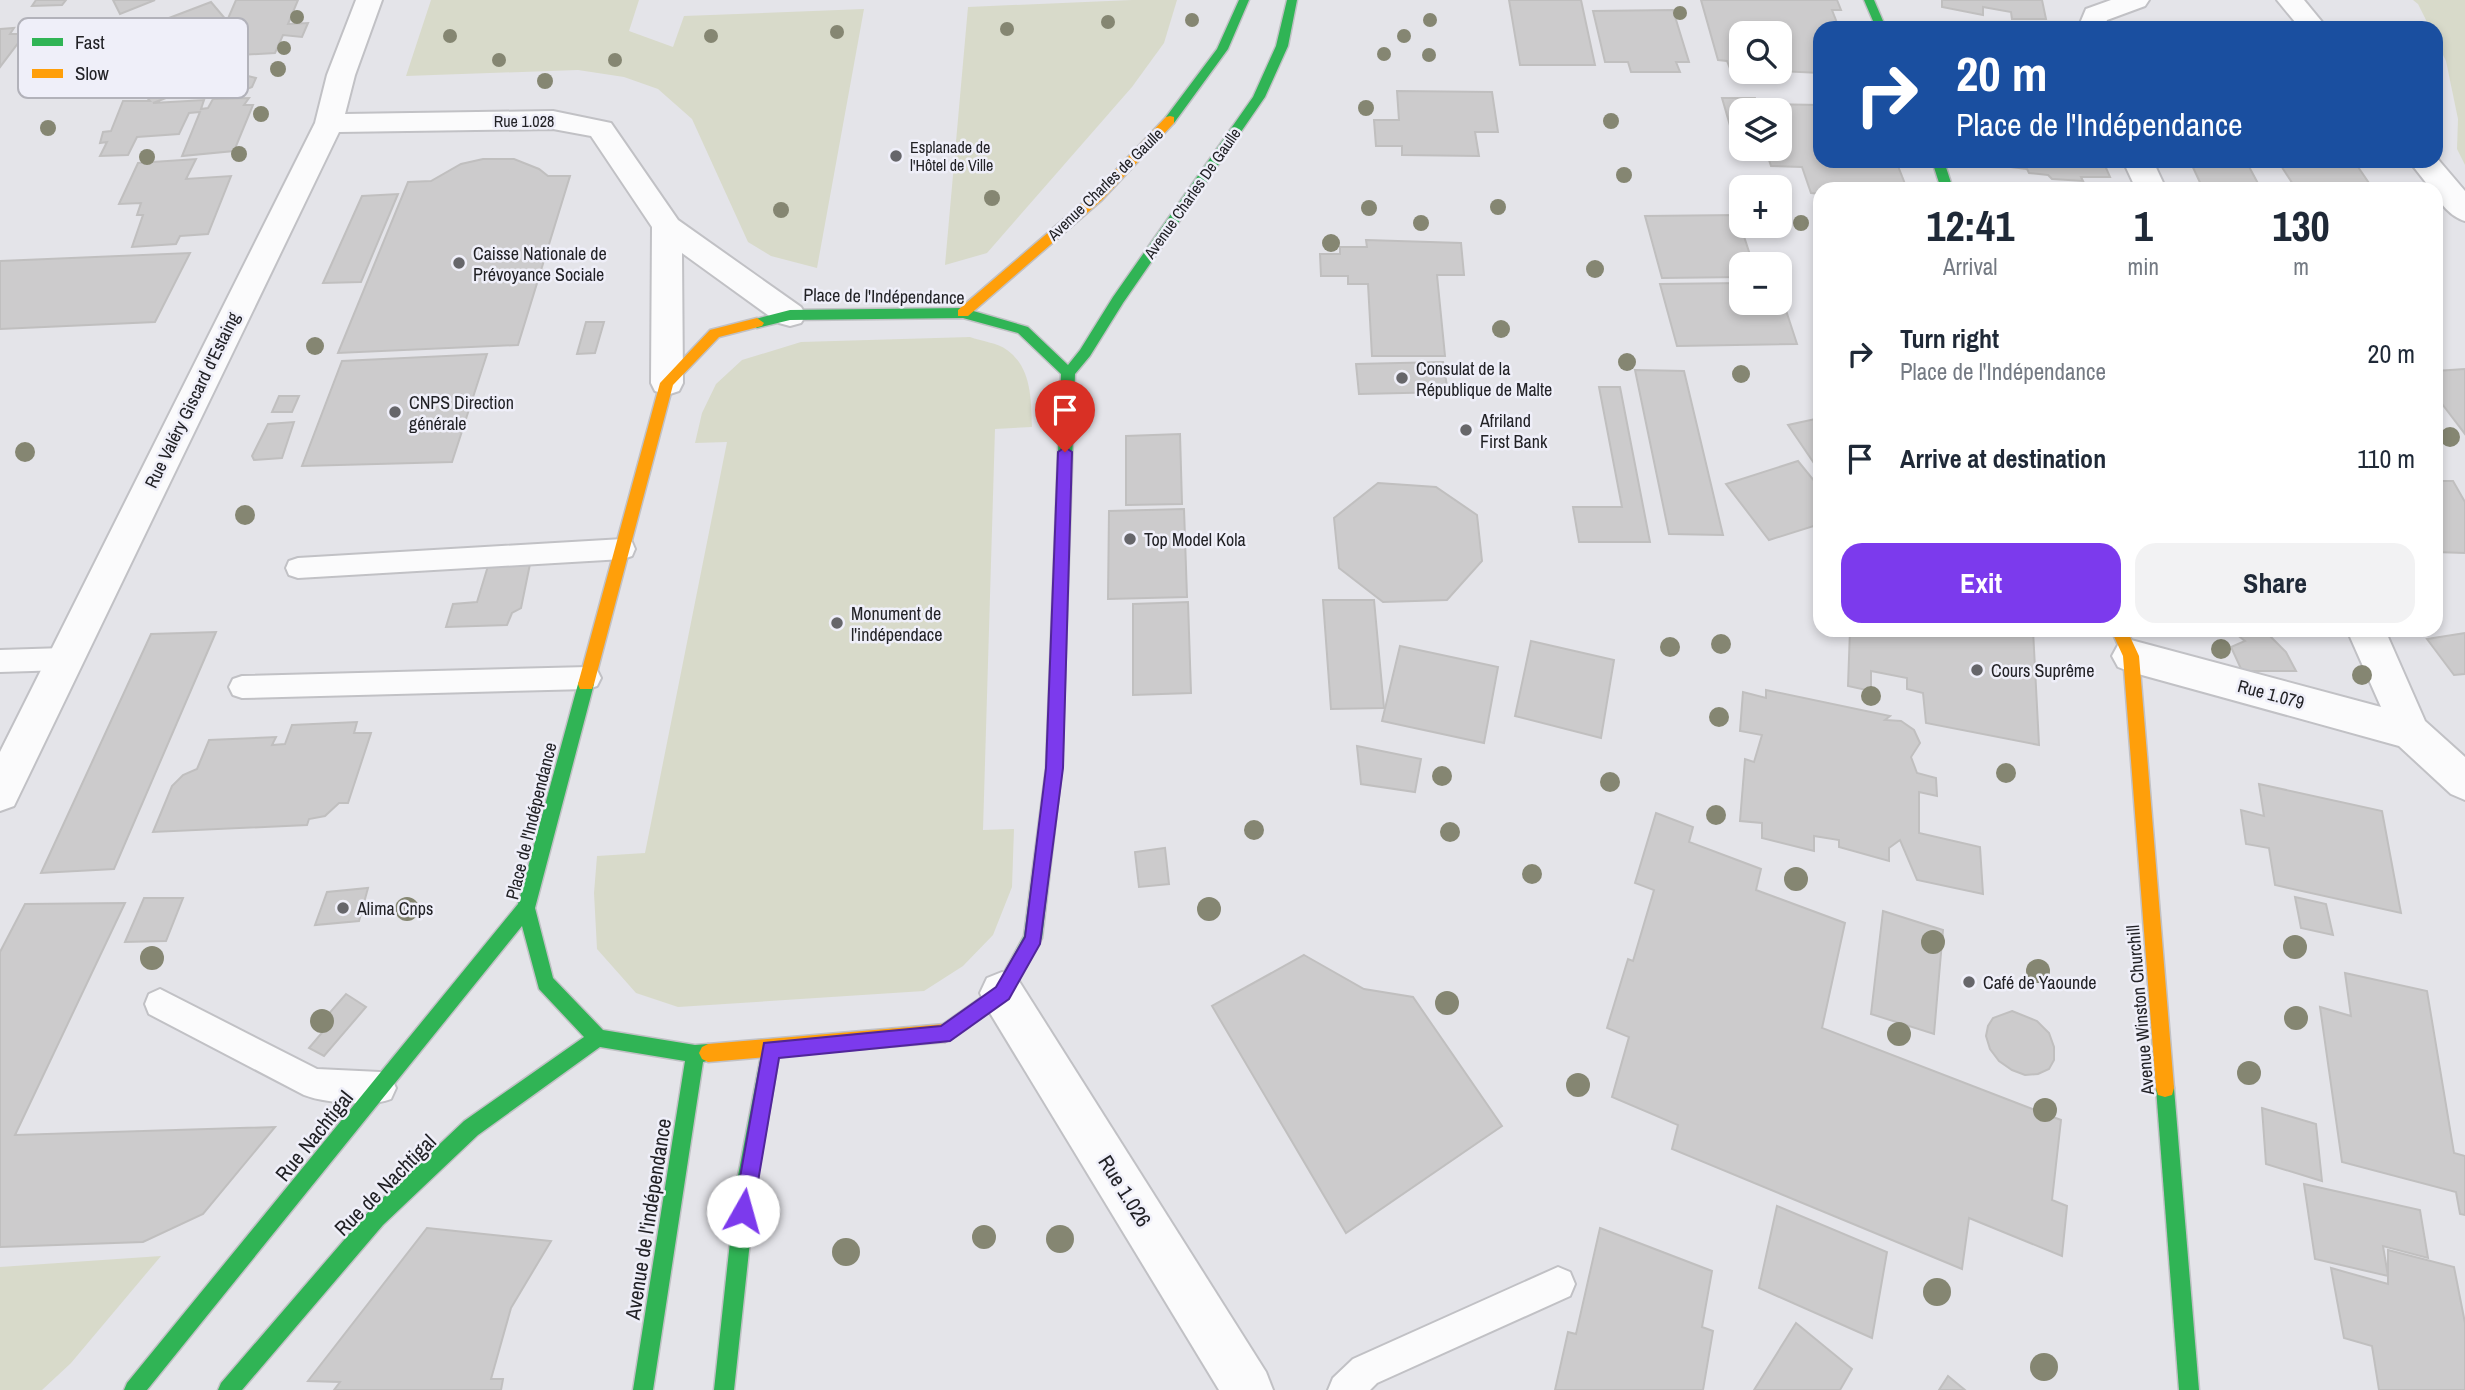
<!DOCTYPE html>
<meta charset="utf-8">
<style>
body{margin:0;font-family:"Archivo Narrow",sans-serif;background:#f2f2f3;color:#1f2937;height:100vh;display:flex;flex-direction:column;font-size:26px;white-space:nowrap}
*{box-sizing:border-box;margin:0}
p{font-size:23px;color:#747a83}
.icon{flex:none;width:38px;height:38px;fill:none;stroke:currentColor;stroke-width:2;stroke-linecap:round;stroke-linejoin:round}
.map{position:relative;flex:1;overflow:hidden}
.sheet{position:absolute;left:1813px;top:182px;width:630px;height:455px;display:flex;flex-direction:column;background:#fff;border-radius:21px;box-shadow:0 4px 10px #0003}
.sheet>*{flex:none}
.hud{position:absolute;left:1813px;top:21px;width:630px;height:147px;border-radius:21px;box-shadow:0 4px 10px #0003;background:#1a4fa0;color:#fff;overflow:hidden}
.buttons{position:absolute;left:1729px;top:21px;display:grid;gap:14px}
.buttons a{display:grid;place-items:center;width:63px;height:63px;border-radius:14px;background:#fff;box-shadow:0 4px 10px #0003;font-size:35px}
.pin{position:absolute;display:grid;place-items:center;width:60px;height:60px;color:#fff;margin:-72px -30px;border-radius:50% 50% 50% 0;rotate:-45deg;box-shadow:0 0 7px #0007}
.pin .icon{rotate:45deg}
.me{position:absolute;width:77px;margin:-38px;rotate:7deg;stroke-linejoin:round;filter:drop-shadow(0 0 5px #0008)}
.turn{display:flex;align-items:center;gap:24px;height:147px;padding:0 28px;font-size:32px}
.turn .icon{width:91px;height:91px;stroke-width:2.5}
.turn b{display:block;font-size:49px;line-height:60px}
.eta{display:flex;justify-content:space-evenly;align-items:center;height:119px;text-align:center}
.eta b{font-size:42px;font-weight:800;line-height:49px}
.primary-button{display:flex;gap:14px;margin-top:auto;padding:14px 28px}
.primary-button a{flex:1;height:80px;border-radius:21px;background:#7c3aed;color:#fff;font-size:28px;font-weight:800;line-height:80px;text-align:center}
.primary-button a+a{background:#f2f2f3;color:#1f2937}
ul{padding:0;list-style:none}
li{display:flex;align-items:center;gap:21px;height:105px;padding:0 28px}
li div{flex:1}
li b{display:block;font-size:26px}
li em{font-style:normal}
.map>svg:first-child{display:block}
.green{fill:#d8daca}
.building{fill:#cccbcc;stroke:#c0bfbf;stroke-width:2}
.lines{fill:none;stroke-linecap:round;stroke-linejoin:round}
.lane-casing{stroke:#c1c1c5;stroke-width:4}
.street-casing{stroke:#c1c1c5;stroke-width:4}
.fast-casing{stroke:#c1c1c5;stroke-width:3}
.slow-casing{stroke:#c1c1c5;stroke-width:3}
.lane{fill:#fbfbfc;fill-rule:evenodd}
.street{fill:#fbfbfc;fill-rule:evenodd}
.fast{fill:#30b455;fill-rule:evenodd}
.slow{fill:#ff9f0a;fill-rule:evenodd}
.tree{fill:#858672}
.route{fill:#7c3aed;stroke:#51269a;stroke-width:2}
.poi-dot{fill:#66666a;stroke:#efeff9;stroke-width:2.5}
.labels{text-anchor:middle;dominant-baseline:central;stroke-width:5;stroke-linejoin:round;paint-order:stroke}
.far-street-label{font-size:16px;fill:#222226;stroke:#efeff9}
.far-poi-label{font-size:16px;fill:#222226;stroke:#efeff9;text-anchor:start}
.poi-label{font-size:18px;fill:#222226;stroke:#efeff9;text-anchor:start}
.street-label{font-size:18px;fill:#222226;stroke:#efeff9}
.near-street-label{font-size:21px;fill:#222226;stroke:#efeff9}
.key{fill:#efeff9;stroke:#b2b2ba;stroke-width:2}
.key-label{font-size:19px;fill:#222226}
</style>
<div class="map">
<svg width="2465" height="1390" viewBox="0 0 2465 1390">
<rect width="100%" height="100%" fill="#e4e4e9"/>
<g class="green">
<polygon points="431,0 639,0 629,31 673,47 684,16 864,9 817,268 771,256 748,242 692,119 658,89 624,77 578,70 406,76"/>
<polygon points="1132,0 1177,0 1164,43 1132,87 987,253 945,265 968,7"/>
<polygon points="2413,0 2465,0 2465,165 2457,149 2458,119 2446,61 2436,41 2436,28 2430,28 2418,4"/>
<path d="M970,337C981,341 998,343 1007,350C1032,368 1031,400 1032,427L995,429L983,830L1014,829L1012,887L993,935L963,966L924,991L678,1007L636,993L597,949L594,893L597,856L645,853L727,442L695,443L702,413L716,384L742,360L801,342Z"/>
<polygon points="161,1256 71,1363 42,1390 0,1390 0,1267"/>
</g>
<g class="building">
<polygon points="36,0 66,0 62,5 32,6"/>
<polygon points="113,0 155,0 120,14"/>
<polygon points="236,0 298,0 288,24 308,23 302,37 283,35 275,53 224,56 218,38 207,43 222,61 210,81 153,103 204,100 201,109 208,108 213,99 249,98 244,105 253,105 234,151 182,156 200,112 189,113 179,134 137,137 128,155 100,156 107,142 100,143 103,132 111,131 123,101 150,101 138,87 154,81 143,64 114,75 98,54 125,44 119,37 211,2 227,21"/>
<polygon points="1509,0 1581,0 1595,65 1520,65"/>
<polygon points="1701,0 1837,0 1841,10 1832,10 1839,28 1820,28 1820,73 1780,71 1780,33 1741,33 1741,71 1731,71 1727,61 1718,60"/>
<polygon points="1942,0 2042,0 2046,19 2012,19 2011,12 1983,7 1983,15 1942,7"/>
<polygon points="1673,10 1689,62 1676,62 1680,72 1631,72 1628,62 1605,62 1593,11"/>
<polygon points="14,28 10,34 25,34 0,67 0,29"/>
<polygon points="244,75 256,78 252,87 240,92 227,88 230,81"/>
<polygon points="1397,91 1492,92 1498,132 1475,132 1479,156 1402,155 1402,146 1376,146 1374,120 1399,120"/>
<polygon points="1722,98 1755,98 1757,104 1820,105 1820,161 1896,161 1907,189 1820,189 1820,194 1811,193 1802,167 1771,166 1766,151 1760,150 1780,149 1780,110 1741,110 1741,129 1731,129"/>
<polygon points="196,159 186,179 231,176 208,234 180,236 176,244 132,247 143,215 137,215 141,203 119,204 138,163"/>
<polygon points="483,159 514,159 539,169 548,176 570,176 518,345 338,353 408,182 431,181 461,164"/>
<polygon points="2009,161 2103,161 2110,177 2081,177 2083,181 2052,179 2048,175 2029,173 2027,169 2011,167"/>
<polygon points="2190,161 2246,161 2261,189 2203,189"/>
<polygon points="2278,161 2354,161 2373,189 2296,189"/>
<polygon points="398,194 361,282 323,283 362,196"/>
<polygon points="1737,215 1753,264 1741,264 1741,277 1662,278 1645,216"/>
<polygon points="1366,240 1461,243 1464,275 1437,275 1445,356 1372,356 1368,284 1348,284 1348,276 1321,276 1320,254 1340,254 1340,247 1367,247"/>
<polygon points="190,253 155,322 0,329 0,261"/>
<polygon points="1741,283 1741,303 1780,303 1780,292 1797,344 1677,346 1660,284"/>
<polygon points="586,322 604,322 595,353 577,354"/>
<polygon points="487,354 452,462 302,466 342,361"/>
<polygon points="1443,362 1448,392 1359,394 1356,364"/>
<polygon points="2465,369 2465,434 2436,396 2436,371"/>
<polygon points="1635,370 1684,371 1723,535 1669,534"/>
<polygon points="1599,387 1620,387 1650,542 1579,542 1573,507 1622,507"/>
<polygon points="279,396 299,396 292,412 272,412"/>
<polygon points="1820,418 1820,472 1788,425"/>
<polygon points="294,422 282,458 254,460 252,456 268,424"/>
<polygon points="1180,434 1182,504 1126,505 1126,436"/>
<polygon points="1798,461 1820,488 1820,524 1769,540 1726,484"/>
<polygon points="2436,481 2453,481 2465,502 2465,553 2436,552"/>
<polygon points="1378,483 1436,487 1477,515 1482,561 1447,600 1383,602 1339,568 1334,518"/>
<polygon points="1184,509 1187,597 1108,599 1109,511"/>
<polygon points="530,564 521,608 512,613 507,625 446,627 453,604 477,602 488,566"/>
<polygon points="1323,600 1374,600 1384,708 1331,709"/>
<polygon points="1188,602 1191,693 1133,695 1133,604"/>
<polygon points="1850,630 2033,630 2039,745 1926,723 1923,693 1907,689 1907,678 1871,671 1871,691 1848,686"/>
<polygon points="2231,630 2280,630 2269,635 2286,652 2296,671 2242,671 2231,647 2245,641"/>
<polygon points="216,632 114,869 41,873 151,634"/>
<polygon points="2465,633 2465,674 2454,675 2427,639"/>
<polygon points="1531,641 1614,660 1601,738 1515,716"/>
<polygon points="1400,646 1498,667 1484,743 1382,721"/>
<polygon points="1766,690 1890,716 1885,720 1901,721 1914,730 1920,743 1911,757 1917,773 1936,778 1937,796 1919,792 1919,833 1980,847 1983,894 1917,880 1900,840 1889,848 1889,861 1839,847 1839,840 1814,836 1814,851 1762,838 1762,823 1740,821 1745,759 1754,762 1762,735 1740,731 1743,692 1766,698"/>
<polygon points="357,722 354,733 371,733 348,803 339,803 325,816 309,819 307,825 153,832 172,786 183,775 197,769 209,740 276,737 272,745 285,744 292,725"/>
<polygon points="1357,746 1421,759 1415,792 1361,784"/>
<polygon points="2259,784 2382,811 2401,913 2275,885 2269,848 2246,844 2241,810 2264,816"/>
<polygon points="1656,813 1693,827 1689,842 1761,869 1756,890 1845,923 1822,1028 2061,1120 2052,1200 2067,1206 2062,1256 1969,1218 1962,1269 1672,1149 1678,1125 1612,1097 1629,1037 1607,1028 1628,959 1633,961 1654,890 1635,883"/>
<polygon points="1165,848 1169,884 1139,887 1135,852"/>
<polygon points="368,888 359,921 315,925 327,892"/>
<polygon points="2295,897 2326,904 2333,935 2301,928"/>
<polygon points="144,898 183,898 166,941 125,942"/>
<polygon points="125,903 15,1135 275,1127 203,1214 143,1242 0,1247 0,952 25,904"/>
<polygon points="1883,911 1943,930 1934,1034 1871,1014"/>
<polygon points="1304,955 1364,989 1413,997 1502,1126 1346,1233 1212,1006"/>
<polygon points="2345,973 2427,991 2454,1153 2465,1156 2465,1215 2460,1214 2456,1192 2342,1162 2320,1007 2351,1016"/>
<polygon points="346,994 366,1007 324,1056 309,1048 326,1028 319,1025"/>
<polygon points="2012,1011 2037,1021 2049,1033 2054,1047 2054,1060 2049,1069 2038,1074 2025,1075 2012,1070 1999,1061 1990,1049 1986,1036 1988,1026 1993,1018"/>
<polygon points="2262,1108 2316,1124 2322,1181 2266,1164"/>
<polygon points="2304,1184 2420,1210 2428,1258 2383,1246 2388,1276 2315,1259"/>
<polygon points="1777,1206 1887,1252 1872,1338 1759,1288"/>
<polygon points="427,1228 551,1241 511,1308 491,1379 503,1379 501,1390 334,1390 340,1382 308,1381"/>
<polygon points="1600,1228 1712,1271 1702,1327 1713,1331 1703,1390 1555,1390 1568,1332 1576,1334"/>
<polygon points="2388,1250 2454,1267 2465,1323 2465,1390 2379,1390 2372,1346 2344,1338 2331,1268 2388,1284"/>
<polygon points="1796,1323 1852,1369 1840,1390 1754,1390"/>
<polygon points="1948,1376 1965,1390 1939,1390"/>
</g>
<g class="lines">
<g class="lane-casing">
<g id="lane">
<polygon points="623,539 632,542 635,549 632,556 623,559 298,578 289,575 286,568 289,561 298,558"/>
<polygon points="64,648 73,651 77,659 73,667 64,670 0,672 0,650"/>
<polygon points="588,667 597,670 601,678 597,686 588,689 242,698 233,695 229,687 233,679 242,676"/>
<path d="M160,989L317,1069L380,1072L391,1077L396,1088L391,1099C372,1107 324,1103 304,1095L149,1014L145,1004L149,994Z"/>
<polygon points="1558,1267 1570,1272 1575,1284 1570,1296 1377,1383 1370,1390 1328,1390 1333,1378 1353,1359"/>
</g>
</g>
<g class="street-casing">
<g id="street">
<polygon points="356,0 382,0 355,75 345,114 553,111 611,123 678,220 801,307 806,315 801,323 790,326 779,323 682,253 683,383 679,391 667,395 655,391 651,383 652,227 591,136 553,129 339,132 14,806 0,811 0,752 315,123 327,75"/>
<polygon points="2111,0 2149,0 2145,6 2107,20 2104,28 2078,28 2086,9"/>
<polygon points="2277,0 2304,0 2327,28 2300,28"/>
<path d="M2436,157L2465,191V221C2452,217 2437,203 2436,189H2431L2409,161H2436Z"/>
<polygon points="2123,161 2153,161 2166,189 2136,189"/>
<polygon points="2347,630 2385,630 2425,721 2465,757 2465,800 2451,794 2399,746 2131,672 2118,667 2112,656 2118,645 2131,640 2381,707"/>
<polygon points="1002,972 1017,978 1266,1372 1273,1390 1219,1390 987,1008 980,993 987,978"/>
</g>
</g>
<g class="fast-casing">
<g id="fast">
<polygon points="1239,0 1249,0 1228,49 1174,123 1166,123 1166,117 1217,49"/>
<polygon points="1287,0 1297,0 1288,46 1265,97 1123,303 1090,356 1075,374 1062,768 1042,938 1008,999 945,1042 939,1039 936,1033 939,1027 996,987 1024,936 1046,768 1061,374 1018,333 963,318 790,320 757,328 750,323 752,320 790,310 963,308 1028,327 1068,365 1080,350 1113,297 1253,97 1276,46"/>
<polygon points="1864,0 1874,0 1886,28 1876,28"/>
<polygon points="1932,161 1944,161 1953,189 1941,189"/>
<polygon points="586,677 592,679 594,684 535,908 553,978 603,1030 695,1045 708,1044 714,1047 717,1053 714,1059 703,1062 653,1390 633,1390 685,1061 600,1047 478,1135 383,1225 242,1390 218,1390 221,1383 369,1211 464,1121 584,1037 539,989 522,926 147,1390 124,1390 127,1383 518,904 578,684 580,679"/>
<polygon points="771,1041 777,1044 780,1050 756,1186 734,1390 714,1390 736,1186 762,1050 765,1044"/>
<polygon points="2165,1079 2172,1081 2174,1088 2199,1390 2179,1390 2156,1088 2158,1081"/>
</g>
</g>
<g class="slow-casing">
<g id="slow">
<polygon points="1170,116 1174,117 1174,123 1102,200 968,316 958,316 958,310 1093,194 1166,117"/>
<polygon points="757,318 764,323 762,326 719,337 673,385 594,684 592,689 580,689 578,684 660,383 710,330"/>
<polygon points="2111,630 2127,630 2139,656 2174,1088 2172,1095 2165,1097 2158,1095 2156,1088 2123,656"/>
<polygon points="945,1024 951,1027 954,1033 951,1039 945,1042 708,1062 702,1059 699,1053 702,1047 708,1044"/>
</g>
</g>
<use href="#lane" class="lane"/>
<use href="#street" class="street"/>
<use href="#fast" class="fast"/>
<use href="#slow" class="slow"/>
</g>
<g class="tree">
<circle cx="1680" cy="13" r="7"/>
<circle cx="297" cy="17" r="7"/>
<circle cx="1192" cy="20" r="7"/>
<circle cx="1430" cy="20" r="7"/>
<circle cx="1108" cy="22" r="7"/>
<circle cx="1007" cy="29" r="7"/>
<circle cx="837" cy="32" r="7"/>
<circle cx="450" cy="36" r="7"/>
<circle cx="711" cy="36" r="7"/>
<circle cx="1404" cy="36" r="7"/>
<circle cx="284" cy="48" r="7"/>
<circle cx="1384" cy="54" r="7"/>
<circle cx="1429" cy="55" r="7"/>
<circle cx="499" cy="60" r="7"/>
<circle cx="615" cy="60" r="7"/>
<circle cx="278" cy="69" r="8"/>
<circle cx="545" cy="81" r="8"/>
<circle cx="1366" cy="108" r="8"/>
<circle cx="261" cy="114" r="8"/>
<circle cx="1611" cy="121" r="8"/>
<circle cx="48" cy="128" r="8"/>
<circle cx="239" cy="154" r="8"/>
<circle cx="147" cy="157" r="8"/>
<circle cx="1624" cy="175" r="8"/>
<circle cx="992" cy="198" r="8"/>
<circle cx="1498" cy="207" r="8"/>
<circle cx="1369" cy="208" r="8"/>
<circle cx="781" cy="210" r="8"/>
<circle cx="1421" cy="223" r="8"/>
<circle cx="1801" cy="223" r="8"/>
<circle cx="1331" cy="243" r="9"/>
<circle cx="1595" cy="269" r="9"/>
<circle cx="1501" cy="329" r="9"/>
<circle cx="315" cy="346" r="9"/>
<circle cx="1627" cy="362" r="9"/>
<circle cx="1741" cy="374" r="9"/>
<circle cx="2450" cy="437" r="10"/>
<circle cx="25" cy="452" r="10"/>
<circle cx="245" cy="515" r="10"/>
<circle cx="1721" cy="644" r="10"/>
<circle cx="1670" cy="647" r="10"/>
<circle cx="2221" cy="649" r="10"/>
<circle cx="2362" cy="675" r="10"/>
<circle cx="1871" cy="696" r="10"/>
<circle cx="1719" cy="717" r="10"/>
<circle cx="2006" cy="773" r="10"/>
<circle cx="1442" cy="776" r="10"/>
<circle cx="1610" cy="782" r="10"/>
<circle cx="1716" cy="815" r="10"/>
<circle cx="1254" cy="830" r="10"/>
<circle cx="1450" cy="832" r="10"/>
<circle cx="1532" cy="874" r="10"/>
<circle cx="1796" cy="879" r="12"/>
<circle cx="407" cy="909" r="12"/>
<circle cx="1209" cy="909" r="12"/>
<circle cx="1933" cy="942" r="12"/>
<circle cx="2295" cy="947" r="12"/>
<circle cx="152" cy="958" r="12"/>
<circle cx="2038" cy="971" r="12"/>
<circle cx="1447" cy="1003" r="12"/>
<circle cx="2296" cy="1018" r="12"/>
<circle cx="322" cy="1021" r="12"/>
<circle cx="1899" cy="1034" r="12"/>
<circle cx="2249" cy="1073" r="12"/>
<circle cx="1578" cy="1085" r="12"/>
<circle cx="2045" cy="1110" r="12"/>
<circle cx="984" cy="1237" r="12"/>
<circle cx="1060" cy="1239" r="14"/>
<circle cx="846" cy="1252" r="14"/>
<circle cx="1937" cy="1292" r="14"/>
<circle cx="2044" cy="1367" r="14"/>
</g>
<polygon class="route" points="1065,447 1072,452 1063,768 1040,944 1009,999 950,1041 779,1058 753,1211 750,1218 743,1221 736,1218 734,1211 764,1043 941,1026 996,987 1025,937 1046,768 1058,452"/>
<g class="poi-dot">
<circle cx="896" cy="156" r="7"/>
<circle cx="459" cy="263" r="7"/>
<circle cx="1402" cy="378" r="7"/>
<circle cx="395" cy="412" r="7"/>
<circle cx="1466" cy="430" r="7"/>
<circle cx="1130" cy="539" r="7"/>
<circle cx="837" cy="623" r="7"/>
<circle cx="1977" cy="670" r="7"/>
<circle cx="343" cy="908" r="7"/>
<circle cx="1969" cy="982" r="7"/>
</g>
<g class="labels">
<g class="far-street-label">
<text x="524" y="121">Rue 1.028</text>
<text transform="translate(1105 184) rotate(-44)">Avenue Charles de Gaulle</text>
<text transform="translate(1192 193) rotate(-55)">Avenue Charles De Gaulle</text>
</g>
<g class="far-poi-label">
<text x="910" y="147">Esplanade de<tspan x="910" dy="18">l'Hôtel de Ville</tspan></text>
</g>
<g class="poi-label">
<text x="473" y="253">Caisse Nationale de<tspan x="473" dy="21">Prévoyance Sociale</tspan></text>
<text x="1416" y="368">Consulat de la<tspan x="1416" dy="21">République de Malte</tspan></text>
<text x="409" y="402">CNPS Direction<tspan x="409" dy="21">générale</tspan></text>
<text x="1480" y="420">Afriland<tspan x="1480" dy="21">First Bank</tspan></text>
<text x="1144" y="539">Top Model Kola</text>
<text x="851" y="613">Monument de<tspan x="851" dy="21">l'indépendace</tspan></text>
<text x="1991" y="670">Cours Suprême</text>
<text x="357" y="908">Alima Cnps</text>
<text x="1983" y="982">Café de Yaounde</text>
</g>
<g class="street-label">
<text transform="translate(884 296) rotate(1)">Place de l'Indépendance</text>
<text transform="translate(192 400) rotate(-64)">Rue Valéry Giscard d'Estaing</text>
<text transform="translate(2271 694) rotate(15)">Rue 1.079</text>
<text transform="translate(531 821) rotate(-76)">Place de l'Indépendance</text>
<text transform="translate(2140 1010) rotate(-95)">Avenue Winston Churchill</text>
</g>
<g class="near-street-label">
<text transform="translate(314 1136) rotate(-51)">Rue Nachtigal</text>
<text transform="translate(385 1185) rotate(-45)">Rue de Nachtigal</text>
<text transform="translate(1125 1191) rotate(58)">Rue 1.026</text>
<text transform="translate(648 1219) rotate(-81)">Avenue de l'indépendance</text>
</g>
</g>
<rect x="18" y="18" width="230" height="80" rx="10" class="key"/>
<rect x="32" y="38" width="31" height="8" fill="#30b455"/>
<rect x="32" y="69" width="31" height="9" fill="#ff9f0a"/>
<g class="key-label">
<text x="75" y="49">Fast</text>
<text x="75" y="80">Slow</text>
</g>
</svg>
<div class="buttons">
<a><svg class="icon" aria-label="search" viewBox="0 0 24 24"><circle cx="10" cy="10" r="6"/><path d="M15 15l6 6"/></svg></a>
<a><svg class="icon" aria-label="layers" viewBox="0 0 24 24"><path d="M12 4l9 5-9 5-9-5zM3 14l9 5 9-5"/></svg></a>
<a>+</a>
<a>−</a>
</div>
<div class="pin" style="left:1065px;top:452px;background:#d93025"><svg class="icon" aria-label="arrive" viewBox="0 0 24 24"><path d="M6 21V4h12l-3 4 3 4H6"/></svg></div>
<svg class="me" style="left:743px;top:1211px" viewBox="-20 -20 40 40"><circle r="19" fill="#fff"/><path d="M0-13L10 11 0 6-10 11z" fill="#7c3aed"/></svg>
<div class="hud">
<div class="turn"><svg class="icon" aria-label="right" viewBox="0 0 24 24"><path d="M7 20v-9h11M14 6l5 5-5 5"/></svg><div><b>20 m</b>Place de l'Indépendance</div></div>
</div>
<section class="sheet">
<div class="eta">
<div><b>12:41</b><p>Arrival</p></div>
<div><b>1</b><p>min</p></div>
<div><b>130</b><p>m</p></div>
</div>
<ul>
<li><svg class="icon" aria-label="right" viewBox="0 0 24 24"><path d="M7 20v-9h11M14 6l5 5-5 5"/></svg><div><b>Turn right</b><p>Place de l'Indépendance</p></div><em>20 m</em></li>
<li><svg class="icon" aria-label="arrive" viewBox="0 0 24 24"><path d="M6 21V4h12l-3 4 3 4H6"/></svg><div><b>Arrive at destination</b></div><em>110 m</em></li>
</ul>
<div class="primary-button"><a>Exit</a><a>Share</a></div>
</section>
</div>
